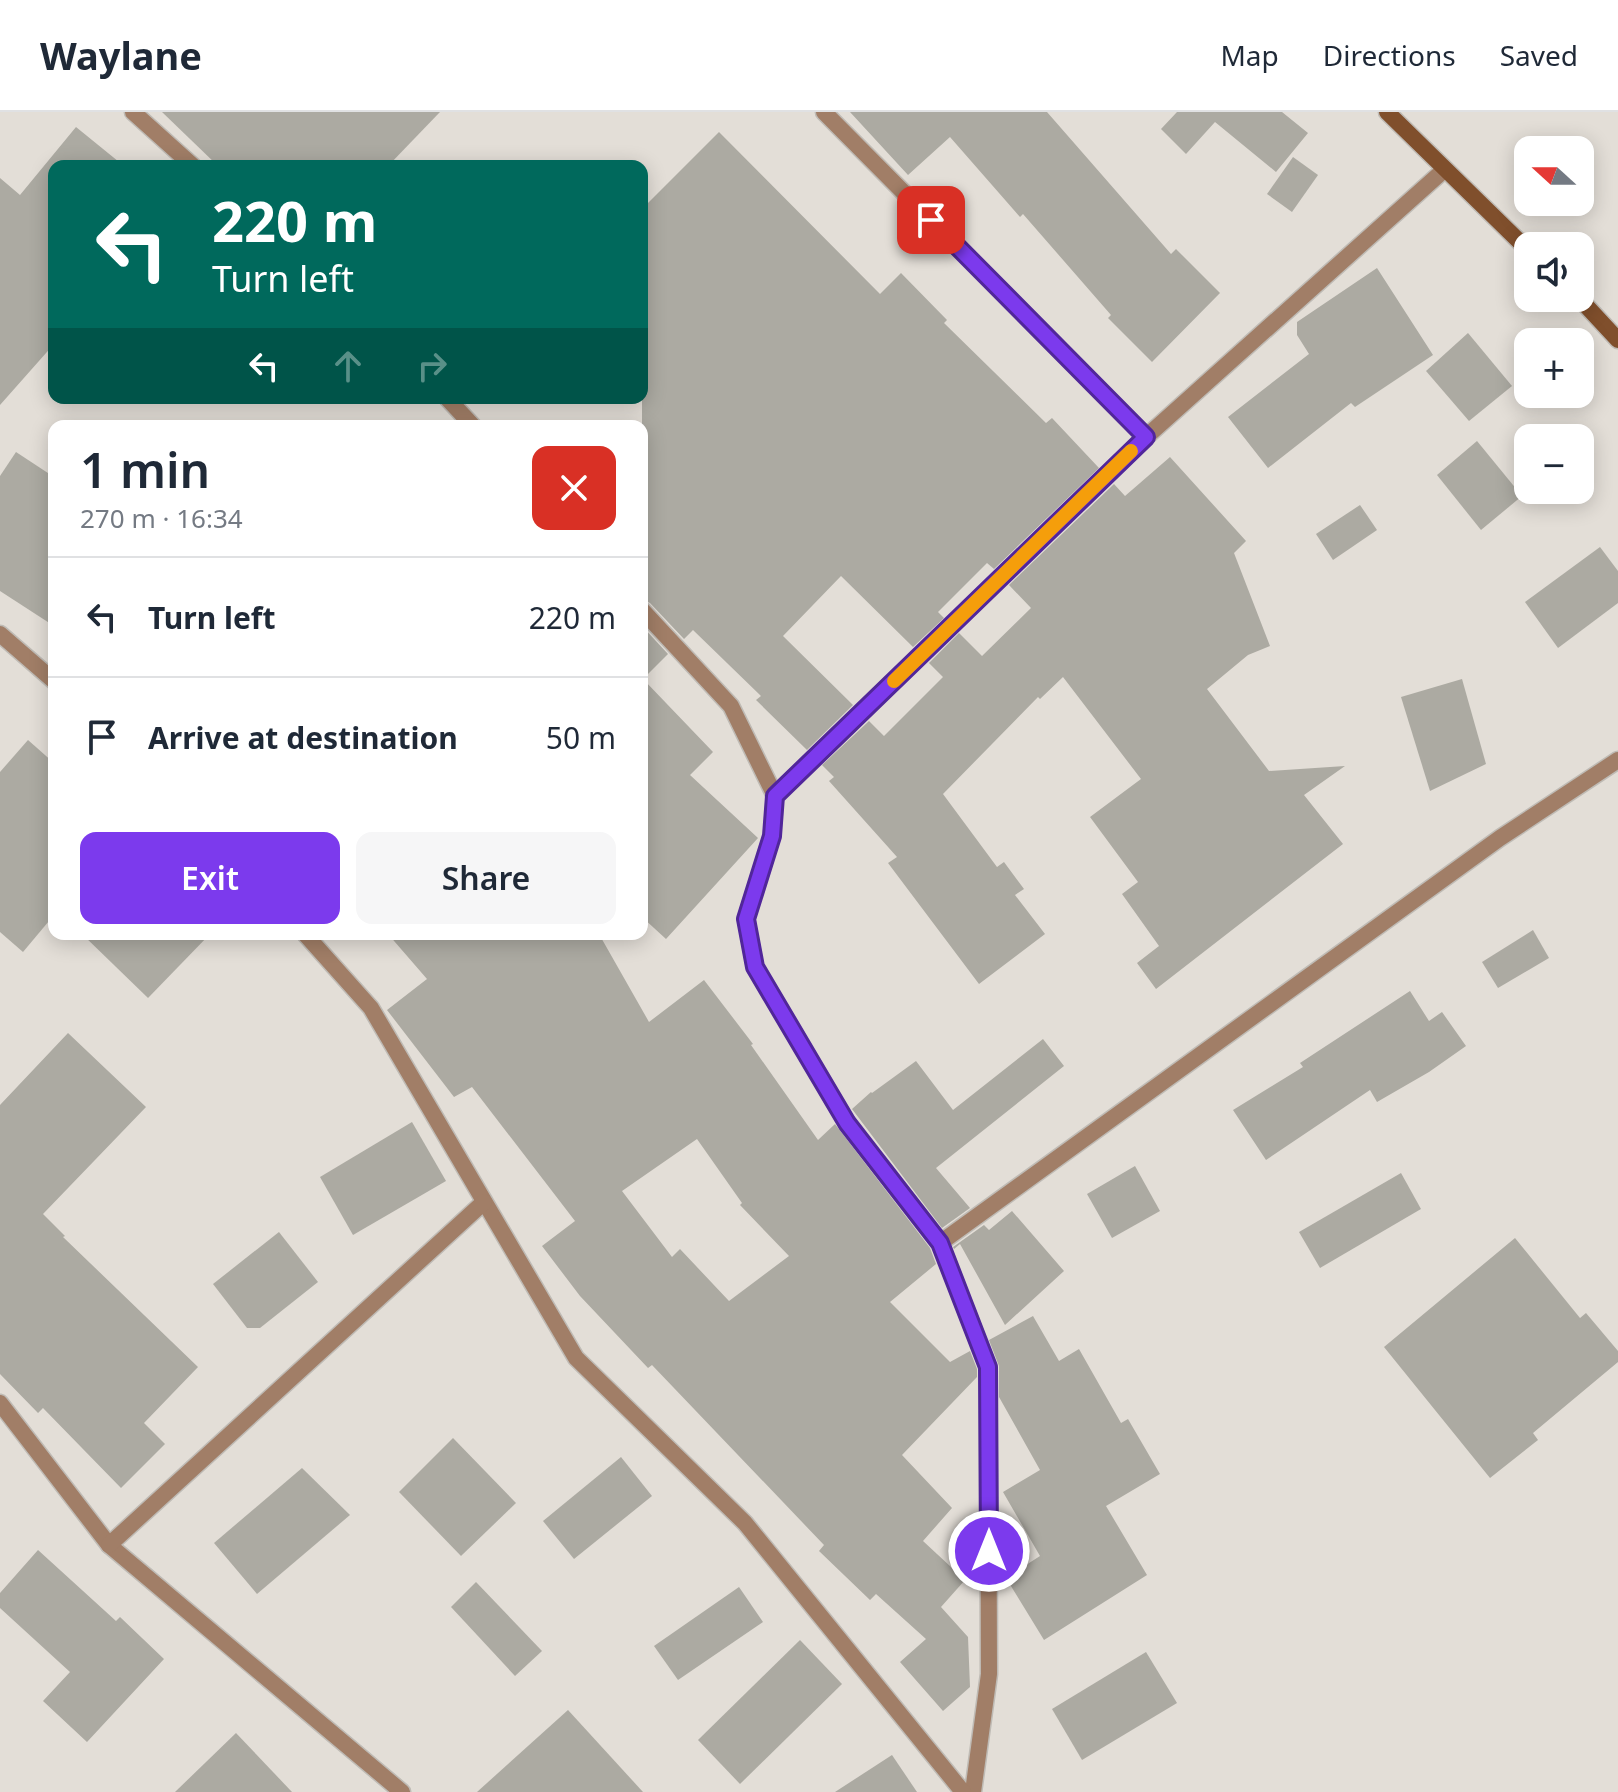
<!DOCTYPE html>
<meta charset="utf-8">
<style>
body{margin:0;font-family:"Noto Sans",sans-serif;background:#f6f6f7;color:#1f2937;height:100vh;display:flex;flex-direction:column;font-size:30px;white-space:nowrap}
*{box-sizing:border-box;margin:0}
p{font-size:26px;color:#747a83}
.icon{flex:none;width:44px;height:44px;fill:none;stroke:currentColor;stroke-width:2;stroke-linecap:round;stroke-linejoin:round}
.map{position:relative;flex:1;overflow:hidden}
.details{position:absolute;left:48px;top:308px;width:600px;height:520px;display:flex;flex-direction:column;background:#fff;border-radius:16px;box-shadow:0 4px 20px #0003}
.details>*{flex:none}
.top-card{position:absolute;left:48px;top:48px;width:600px;height:244px;border-radius:16px;box-shadow:0 4px 20px #0003;background:#00695c;color:#fff;overflow:hidden}
.needle{width:52px;rotate:291deg}
.tools{position:absolute;left:1514px;top:24px;display:grid;gap:16px}
.tools a{display:grid;place-items:center;width:80px;height:80px;border-radius:16px;background:#fff;box-shadow:0 4px 20px #0003;font-size:40px}
.pin{position:absolute;display:grid;place-items:center;width:68px;height:68px;color:#fff;margin:-34px;border-radius:16px;box-shadow:0 4px 12px #0006}
.me{position:absolute;width:88px;margin:-44px;rotate:0deg;stroke-linejoin:round;filter:drop-shadow(0 0 6px #0008)}
.turn{display:flex;align-items:center;gap:28px;height:168px;padding:0 32px;font-size:36px}
.turn .icon{width:104px;height:104px;stroke-width:2.5}
.turn b{display:block;font-size:56px;line-height:68px}
.lanes{display:flex;align-items:center;height:76px;padding:0 32px;background:#0003;justify-content:center;gap:40px;direction:ltr}
.lanes .off{opacity:.35}
.round{display:grid;place-items:center;flex:none;width:84px;height:84px;border-radius:16px;background:#f6f6f7}
.headline{display:flex;align-items:center;justify-content:space-between;height:136px;padding:0 32px}
h1{font-size:48px;font-weight:600;line-height:60px}
.cta{display:flex;gap:16px;margin-top:auto;padding:16px 32px}
.cta a{flex:1;height:92px;border-radius:16px;background:#7c3aed;color:#fff;font-size:32px;font-weight:600;line-height:92px;text-align:center}
.cta a+a{background:#f6f6f7;color:#1f2937}
ul{padding:0;list-style:none}
li{display:flex;align-items:center;gap:24px;height:120px;padding:0 32px;border-top:2px solid #e0e1e3}
li div{flex:1}
li b{display:block;font-size:30px}
li em{font-style:normal}
header{display:flex;align-items:center;gap:48px;box-sizing:border-box;height:112px;padding:0 40px;background:#fff;border-bottom:2px solid #e0e1e3}
header strong{font-size:38px}
nav{display:flex;gap:44px;margin-inline-start:auto;font-size:28px}
.map>svg:first-child{display:block}
.building{fill:#acaaa2;fill-rule:evenodd}
.lines{fill:none;stroke-linecap:round;stroke-linejoin:round}
.street-casing{stroke:#bfbbb5;stroke-width:19}
.secondary-casing{stroke:#bfbbb5;stroke-width:19}
.street{stroke:#a17e67;stroke-width:16}
.secondary{stroke:#804f2c;stroke-width:16}
.route-casing{stroke:#51269a;stroke-width:20}
.route{stroke:#7c3aed;stroke-width:14}
.slow{stroke:#f59e0b;stroke-width:14}
</style>
<header>
<strong>Waylane</strong>
<nav><a>Map</a><a>Directions</a><a>Saved</a></nav>
</header>
<div class="map">
<svg width="1618" height="1680" viewBox="0 0 1618 1680">
<rect width="100%" height="100%" fill="#e3ded7"/>
<g class="building">
<polygon points="162,0 440,0 388,54 218,54"/>
<polygon points="850,0 1047,0 1171,142 1176,137 1220,181 1152,250 1108,206 1111,203 1023,102 1020,105 950,25 908,63"/>
<polygon points="1177,0 1282,0 1308,21 1276,60 1215,10 1186,42 1161,17"/>
<polygon points="76,15 124,54 54,54 54,232 0,293 0,66 20,83"/>
<polygon points="719,20 880,182 901,161 947,208 944,211 1046,311 1052,306 1099,356 994,457 987,451 938,500 944,506 913,535 841,464 783,524 853,593 807,638 756,588 761,584 693,518 684,527 650,491 642,487 642,97"/>
<polygon points="1293,45 1318,63 1292,100 1267,82"/>
<polygon points="1377,156 1433,243 1355,295 1351,291 1268,356 1228,305 1309,242 1297,223 1297,210"/>
<polygon points="1468,221 1512,274 1469,309 1426,259"/>
<polygon points="1477,329 1522,384 1481,418 1437,363"/>
<polygon points="16,340 54,365 54,514 0,479 0,364"/>
<polygon points="1170,345 1246,429 1234,441 1270,534 1248,543 1207,577 1269,659 1345,654 1304,683 1343,732 1156,877 1137,851 1159,834 1122,782 1138,770 1090,705 1141,667 1063,565 1040,587 1038,585 943,682 997,755 1004,750 1024,777 1015,783 1045,822 979,872 888,751 897,745 829,669 834,665 822,653 869,609 884,624 943,565 929,551 959,521 982,544 1031,496 1009,473 1114,372 1125,384"/>
<polygon points="1360,393 1377,418 1333,448 1316,422"/>
<polygon points="1600,435 1618,459 1618,491 1558,536 1525,490"/>
<polygon points="642,514 668,542 643,567 713,640 690,663 758,726 666,827 642,805"/>
<polygon points="1462,567 1486,652 1430,679 1401,585"/>
<polygon points="28,628 54,651 54,803 23,840 0,820 0,660"/>
<polygon points="1533,818 1549,846 1498,876 1482,850"/>
<polygon points="82,822 210,822 148,886"/>
<path d="M388,822H599L649,910L704,868L753,932L751,933L818,1028L835,1012L930,1136L936,1152L890,1190L950,1250L970,1239L977,1257V1265L902,1343L952,1396L923,1429L965,1468L941,1495L968,1525L970,1575L943,1599L900,1550L926,1527L876,1482L870,1488L819,1439L824,1433L652,1253L648,1256L580,1184L542,1134L575,1109L472,975L454,985L387,898L427,867ZM697,1027L742,1091L740,1093L789,1144L729,1189L680,1137L672,1145L622,1079Z"/>
<polygon points="1410,879 1429,909 1442,900 1466,934 1429,960 1377,990 1370,978 1266,1048 1233,998 1303,955 1300,951"/>
<polygon points="68,921 146,995 43,1102 65,1124 63,1125 198,1255 144,1311 165,1332 121,1376 43,1296 38,1301 0,1262 0,993"/>
<polygon points="1043,927 1064,954 936,1056 970,1096 942,1116 852,997 871,980 872,981 916,949 953,998"/>
<polygon points="412,1010 446,1069 353,1123 320,1065"/>
<polygon points="1135,1054 1160,1099 1112,1126 1087,1082"/>
<polygon points="1401,1061 1421,1097 1320,1156 1299,1120"/>
<polygon points="1012,1099 1064,1159 1005,1213 960,1132 954,1137 953,1135 984,1113 989,1118"/>
<polygon points="279,1120 318,1170 260,1216 247,1216 213,1172"/>
<polygon points="1515,1126 1580,1206 1586,1201 1618,1239 1618,1250 1533,1321 1538,1328 1490,1366 1384,1235"/>
<polygon points="1033,1204 1059,1249 1079,1237 1121,1311 1128,1307 1160,1362 1106,1394 1147,1463 1044,1528 1006,1466 1040,1444 1003,1380 1040,1358 999,1285 999,1254 989,1228"/>
<polygon points="453,1326 516,1391 461,1444 399,1380"/>
<polygon points="621,1345 652,1384 574,1447 543,1409"/>
<polygon points="302,1356 350,1403 257,1482 214,1431"/>
<polygon points="38,1438 116,1509 120,1505 164,1547 87,1630 43,1589 70,1560 0,1496 0,1481"/>
<polygon points="476,1470 542,1539 515,1564 451,1495"/>
<polygon points="739,1475 763,1510 678,1568 654,1534"/>
<polygon points="800,1528 842,1572 740,1672 698,1628"/>
<polygon points="1146,1540 1177,1591 1082,1648 1052,1597"/>
<polygon points="568,1598 643,1680 477,1680"/>
<polygon points="236,1621 292,1680 175,1680"/>
<polygon points="892,1643 917,1680 835,1680"/>
</g>
<g class="lines">
<g class="street-casing">
<g id="street">
<polyline points="133,0 193,54"/>
<polyline points="824,0 1146,325"/>
<polyline points="447,286 473,314"/>
<polyline points="642,498 731,594 775,684 772,724 746,807 755,855 847,1011 940,1131 988,1255 989,1562 973,1680"/>
<polyline points="0,522 54,569"/>
<polyline points="775,684 1146,325 1444,58"/>
<polyline points="305,822 371,896 576,1246 745,1411 963,1680"/>
<polyline points="940,1131 1500,726 1618,648"/>
<polyline points="0,1291 109,1433 402,1680"/>
<polyline points="109,1433 484,1090"/>
</g>
</g>
<g class="secondary-casing">
<g id="secondary">
<polyline points="1387,0 1528,138"/>
<polyline points="1579,186 1618,228"/>
</g>
</g>
<use href="#street" class="street"/>
<use href="#secondary" class="secondary"/>
</g>
<g class="lines">
<g class="route-casing">
<polyline id="route" points="931,108 1146,325 775,684 772,724 746,807 755,855 847,1011 940,1131 988,1255 989,1439"/>
</g>
<use href="#route" class="route"/>
<polyline class="slow" points="894,569 1131,339"/>
</g>
</svg>
<div class="tools">
<a><svg class="needle" viewBox="-14 -14 28 28"><path d="M0-13l5 13h-10z" fill="#e53935"/><path d="M0 13l5-13h-10z" fill="#747a83"/></svg></a>
<a><svg class="icon" aria-label="sound" viewBox="0 0 24 24"><path d="M4 9h4l5-4v14l-5-4H4zM17 9q2 3 0 6"/></svg></a>
<a>+</a>
<a>−</a>
</div>
<div class="pin" style="left:931px;top:108px;background:#d93025"><svg class="icon" aria-label="arrive" viewBox="0 0 24 24"><path d="M6 21V4h12l-3 4 3 4H6"/></svg></div>
<svg class="me" style="left:989px;top:1439px" viewBox="-20 -20 40 40"><circle r="17" fill="#7c3aed" stroke="#fff" stroke-width="3"/><path d="M0-11L8 9 0 5-8 9z" fill="#fff"/></svg>
<div class="top-card">
<div class="turn"><svg class="icon" aria-label="left" viewBox="0 0 24 24"><path d="M17 20v-9H6M10 6l-5 5 5 5"/></svg><div><b>220 m</b>Turn left</div></div>
<div class="lanes"><svg class="icon" aria-label="left" viewBox="0 0 24 24"><path d="M17 20v-9H6M10 6l-5 5 5 5"/></svg><svg class="icon off" aria-label="ahead" viewBox="0 0 24 24"><path d="M12 20V5M6 11l6-6 6 6"/></svg><svg class="icon off" aria-label="right" viewBox="0 0 24 24"><path d="M7 20v-9h11M14 6l5 5-5 5"/></svg></div>
</div>
<section class="details">
<div class="headline"><div><h1>1 min</h1><p>270 m · 16:34</p></div><a class="round" style="background:#d93025;color:#fff"><svg class="icon" aria-label="close" viewBox="0 0 24 24"><path d="M6 6l12 12M18 6L6 18"/></svg></a></div>
<ul>
<li><svg class="icon" aria-label="left" viewBox="0 0 24 24"><path d="M17 20v-9H6M10 6l-5 5 5 5"/></svg><div><b>Turn left</b></div><em>220 m</em></li>
<li><svg class="icon" aria-label="arrive" viewBox="0 0 24 24"><path d="M6 21V4h12l-3 4 3 4H6"/></svg><div><b>Arrive at destination</b></div><em>50 m</em></li>
</ul>
<div class="cta"><a>Exit</a><a>Share</a></div>
</section>
</div>
